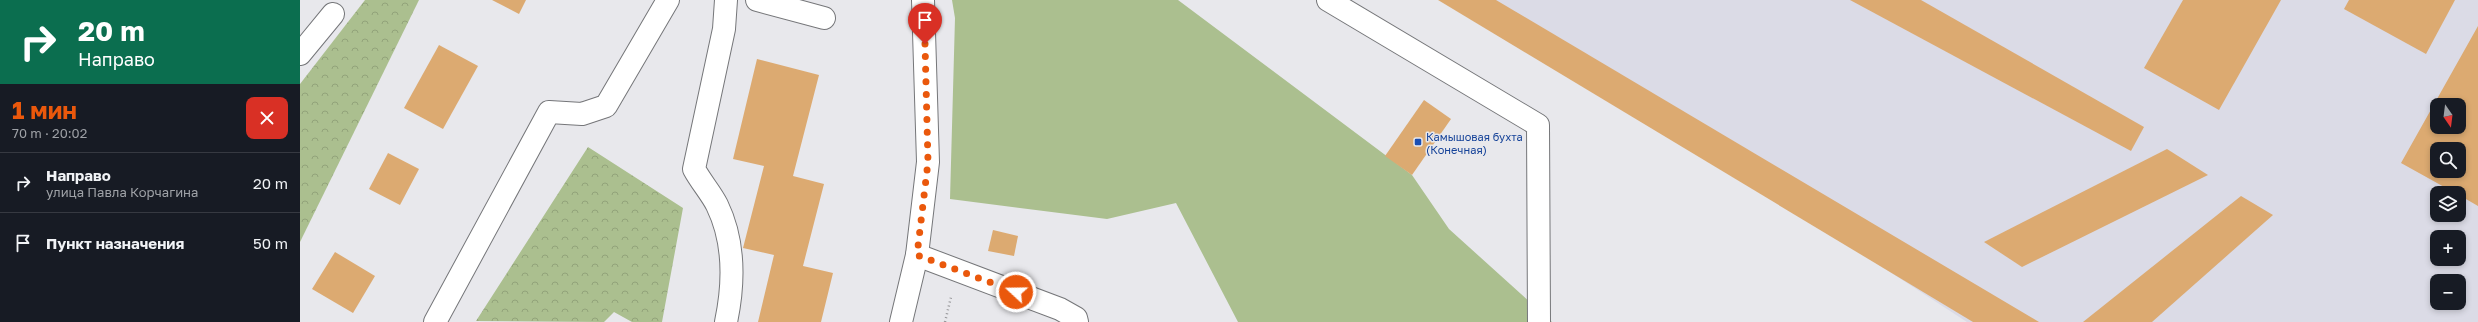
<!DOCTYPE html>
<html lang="ru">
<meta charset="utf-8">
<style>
body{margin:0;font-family:"Golos Text",sans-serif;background:#242831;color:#f1f3f6;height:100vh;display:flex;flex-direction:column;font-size:15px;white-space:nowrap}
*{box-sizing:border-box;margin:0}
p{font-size:13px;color:#9ea1a6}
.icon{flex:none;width:22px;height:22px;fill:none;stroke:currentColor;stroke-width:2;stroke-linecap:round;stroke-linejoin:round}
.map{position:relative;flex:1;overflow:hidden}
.side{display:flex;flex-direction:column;background:#171b24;width:300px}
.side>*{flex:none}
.banner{background:#0b6e4f;color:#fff;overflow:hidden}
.needle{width:26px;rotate:166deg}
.fabs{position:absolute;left:2130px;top:98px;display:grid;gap:8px}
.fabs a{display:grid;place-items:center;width:36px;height:36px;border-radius:8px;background:#171b24;box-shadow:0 2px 6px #0003;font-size:20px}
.pin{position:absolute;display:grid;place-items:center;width:34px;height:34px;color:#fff;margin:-41px -17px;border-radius:50% 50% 50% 0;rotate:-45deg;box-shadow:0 0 4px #0007}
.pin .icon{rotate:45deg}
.me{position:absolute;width:44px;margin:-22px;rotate:291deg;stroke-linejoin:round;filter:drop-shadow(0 0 3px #0008)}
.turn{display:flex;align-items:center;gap:14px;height:84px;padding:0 12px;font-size:18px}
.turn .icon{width:52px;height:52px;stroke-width:2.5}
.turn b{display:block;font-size:28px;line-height:34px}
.round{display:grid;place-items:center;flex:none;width:42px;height:42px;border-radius:8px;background:#242831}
.head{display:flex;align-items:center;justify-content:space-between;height:68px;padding:0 12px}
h1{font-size:24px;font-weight:700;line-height:30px;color:#ea580c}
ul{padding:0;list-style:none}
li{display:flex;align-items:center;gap:12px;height:60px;padding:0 12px;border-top:1px solid #363941}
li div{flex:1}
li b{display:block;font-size:15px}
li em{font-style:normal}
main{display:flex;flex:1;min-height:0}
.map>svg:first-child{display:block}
.built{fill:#dbdbe6;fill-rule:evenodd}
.green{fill:#abbf8f}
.park{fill:url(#park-crowns)}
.building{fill:#dcaa71;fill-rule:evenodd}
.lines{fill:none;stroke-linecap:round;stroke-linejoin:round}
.minor-casing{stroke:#757679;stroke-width:24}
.path{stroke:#959598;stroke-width:2.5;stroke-dasharray:1 3;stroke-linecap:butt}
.minor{stroke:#fff;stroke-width:22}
.route{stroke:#ea580c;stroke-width:7;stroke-dasharray:0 12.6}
.transit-dot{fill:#1a4fb4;stroke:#e8e8ec;stroke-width:1.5}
.labels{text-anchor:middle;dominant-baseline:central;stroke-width:3;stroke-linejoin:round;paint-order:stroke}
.transit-label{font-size:11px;fill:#164399;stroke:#e8e8ec;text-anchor:start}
</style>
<main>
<section class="side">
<div class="banner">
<div class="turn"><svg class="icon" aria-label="right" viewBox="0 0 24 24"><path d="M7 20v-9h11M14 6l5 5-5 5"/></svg><div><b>20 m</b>Направо</div></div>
</div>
<div class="head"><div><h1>1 мин</h1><p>70 m · 20:02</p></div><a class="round" style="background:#d93025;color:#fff"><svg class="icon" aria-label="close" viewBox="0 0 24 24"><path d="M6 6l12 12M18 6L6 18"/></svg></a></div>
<ul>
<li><svg class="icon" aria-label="right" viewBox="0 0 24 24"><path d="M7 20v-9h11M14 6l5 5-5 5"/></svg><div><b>Направо</b><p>улица Павла Корчагина</p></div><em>20 m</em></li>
<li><svg class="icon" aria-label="arrive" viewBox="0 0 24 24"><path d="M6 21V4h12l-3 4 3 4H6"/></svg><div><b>Пункт назначения</b></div><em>50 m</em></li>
</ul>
</section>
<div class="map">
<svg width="2178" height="322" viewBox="0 0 2178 322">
<defs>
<pattern id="park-crowns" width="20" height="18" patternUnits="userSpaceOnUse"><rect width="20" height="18" fill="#abbf8f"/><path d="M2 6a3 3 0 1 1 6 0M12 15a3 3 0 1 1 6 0" fill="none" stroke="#92a37a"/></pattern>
</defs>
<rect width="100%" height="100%" fill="#e8e8ec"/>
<path class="built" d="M1171,0H2178V322H1667ZM2137,105H2159V127H2137ZM2137,149H2159V171H2137ZM2137,193H2159V215H2137ZM2137,237H2159V259H2137ZM2137,281H2159V303H2137Z"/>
<polygon class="green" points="652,0 878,0 1112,175 1149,229 1252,322 938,322 876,203 807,219 650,199 655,18"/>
<g class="park">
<polygon points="65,0 119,0 0,242 0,84"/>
<polygon points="288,147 383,208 362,322 332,322 314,312 304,322 176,321"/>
</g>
<g class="building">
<polygon points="192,0 226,0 219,14"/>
<polygon points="1138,0 1196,0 1739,322 1673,322"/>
<polygon points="1550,0 1621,0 1844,127 1831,151"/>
<polygon points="1883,0 1981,0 1919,110 1844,68"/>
<polygon points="2049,0 2155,0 2126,54 2044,9"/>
<path d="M2178,26V206L2159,195V193H2155L2101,163ZM2137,105H2159V127H2137ZM2137,149H2159V171H2137Z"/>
<polygon points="139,45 178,66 143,129 104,108"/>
<polygon points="457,59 519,75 493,176 524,184 503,266 533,273 521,322 458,322 474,255 443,248 464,166 433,159"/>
<polygon points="1124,100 1151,119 1112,175 1085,156"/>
<polygon points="1867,149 1908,175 1722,267 1684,242"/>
<polygon points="88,153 119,169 100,205 69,189"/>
<polygon points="1941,196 1973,215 1852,322 1783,322"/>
<polygon points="693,230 718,236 714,256 688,251"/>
<polygon points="35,252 75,276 53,313 12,289"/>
</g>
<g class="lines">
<g class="minor-casing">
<g id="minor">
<path d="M426,0L424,29L394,169C401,182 411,193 417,205C435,242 434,284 426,322"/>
<polyline points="457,0 524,18"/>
<polyline points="1028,0 1238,125 1239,322"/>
<polyline points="0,54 33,14"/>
<polyline points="617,255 760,309 776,318 777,322"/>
<polyline points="135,322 249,112 282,114 306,106 368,0"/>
<polyline points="601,322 617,255 628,162 623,0"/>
</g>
</g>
<polyline class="path" points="645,322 651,297"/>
<use href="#minor" class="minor"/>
</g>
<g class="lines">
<polyline class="route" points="625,44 628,162 617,255 716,292"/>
</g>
<rect class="transit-dot" x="1114" y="138" width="8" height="8" rx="2"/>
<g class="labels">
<g class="transit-label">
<text x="1126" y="136">Камышовая бухта<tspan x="1126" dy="13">(Конечная)</tspan></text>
</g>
</g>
</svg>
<div class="fabs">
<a><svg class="needle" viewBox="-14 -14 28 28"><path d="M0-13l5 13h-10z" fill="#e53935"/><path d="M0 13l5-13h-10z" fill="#9ea1a6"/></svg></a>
<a><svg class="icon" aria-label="search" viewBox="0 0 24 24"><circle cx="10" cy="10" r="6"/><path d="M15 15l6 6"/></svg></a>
<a><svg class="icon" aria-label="layers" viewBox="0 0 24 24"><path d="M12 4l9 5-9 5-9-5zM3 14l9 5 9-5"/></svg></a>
<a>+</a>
<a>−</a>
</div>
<div class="pin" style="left:625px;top:44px;background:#d93025"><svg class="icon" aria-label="arrive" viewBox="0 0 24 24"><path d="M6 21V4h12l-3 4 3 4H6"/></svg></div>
<svg class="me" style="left:716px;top:292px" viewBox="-20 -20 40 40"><circle r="17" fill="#ea580c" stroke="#fff" stroke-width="3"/><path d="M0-11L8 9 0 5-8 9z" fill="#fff"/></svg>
</div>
</main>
